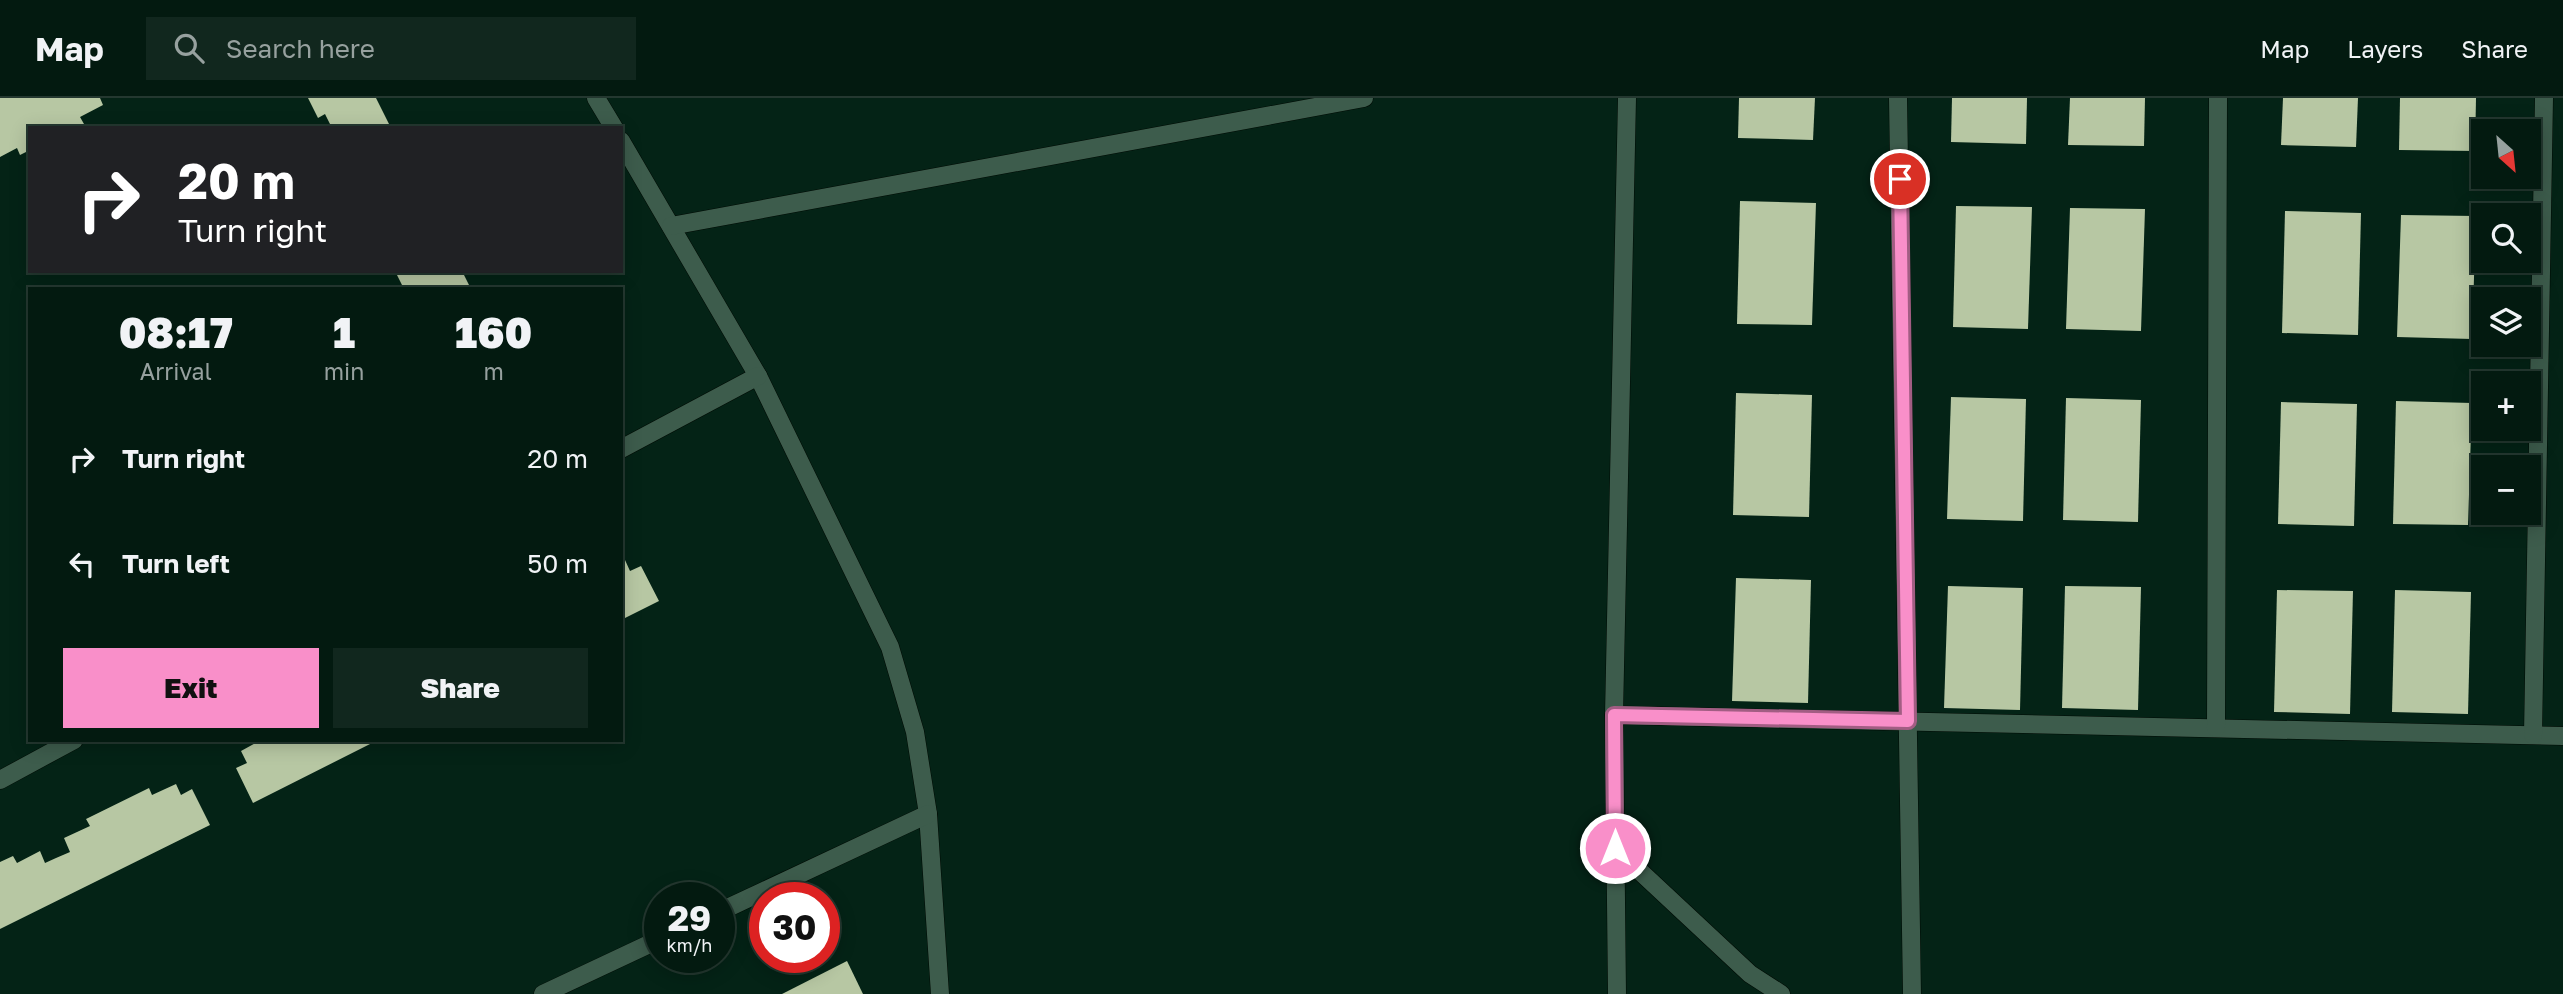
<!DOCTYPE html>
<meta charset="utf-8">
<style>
body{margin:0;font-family:"Golos Text",sans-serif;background:#11271e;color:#f1f3f6;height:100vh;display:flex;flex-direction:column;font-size:26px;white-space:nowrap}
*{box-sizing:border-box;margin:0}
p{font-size:23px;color:#97a19f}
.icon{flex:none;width:38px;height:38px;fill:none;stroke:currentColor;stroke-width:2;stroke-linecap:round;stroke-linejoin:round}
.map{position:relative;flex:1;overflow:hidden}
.side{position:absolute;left:28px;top:189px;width:595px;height:455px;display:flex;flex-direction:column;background:#031a10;border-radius:0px;box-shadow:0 4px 18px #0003,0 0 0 2px #243830}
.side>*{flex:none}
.guide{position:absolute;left:28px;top:28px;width:595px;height:147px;border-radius:0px;box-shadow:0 4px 18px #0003,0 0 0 2px #243830;background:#202124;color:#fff;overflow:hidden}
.needle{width:46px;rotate:153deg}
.tools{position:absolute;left:2471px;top:21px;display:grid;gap:14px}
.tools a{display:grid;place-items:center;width:70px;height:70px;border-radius:0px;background:#031a10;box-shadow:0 4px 18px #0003,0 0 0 2px #243830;font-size:35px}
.speed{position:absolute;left:644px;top:784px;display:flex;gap:14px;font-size:35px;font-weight:700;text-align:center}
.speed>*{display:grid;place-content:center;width:91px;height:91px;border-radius:50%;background:#031a10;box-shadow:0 4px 18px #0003,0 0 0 2px #243830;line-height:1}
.speed small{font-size:18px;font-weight:400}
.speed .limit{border:10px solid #d22;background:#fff;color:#111}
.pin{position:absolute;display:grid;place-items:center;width:60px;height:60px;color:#fff;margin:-30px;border:4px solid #fff;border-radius:50%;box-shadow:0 2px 7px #0007}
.me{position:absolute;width:77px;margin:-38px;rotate:0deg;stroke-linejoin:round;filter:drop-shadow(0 0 5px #0008)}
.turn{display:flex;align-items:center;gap:24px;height:147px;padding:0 35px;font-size:32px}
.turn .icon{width:91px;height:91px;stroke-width:2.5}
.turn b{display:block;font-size:49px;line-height:60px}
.eta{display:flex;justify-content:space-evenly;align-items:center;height:119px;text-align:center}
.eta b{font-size:42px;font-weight:800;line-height:49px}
.primary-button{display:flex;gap:14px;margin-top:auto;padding:14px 35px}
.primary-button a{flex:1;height:80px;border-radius:0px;background:#f98fc9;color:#111;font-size:28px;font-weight:800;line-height:80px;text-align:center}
.primary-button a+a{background:#11271e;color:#f1f3f6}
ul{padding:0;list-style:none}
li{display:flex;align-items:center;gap:21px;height:105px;padding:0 35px}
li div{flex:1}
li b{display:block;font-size:26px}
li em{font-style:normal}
header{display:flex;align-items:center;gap:42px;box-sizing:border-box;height:98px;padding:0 35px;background:#031a10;border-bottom:2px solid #243830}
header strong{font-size:33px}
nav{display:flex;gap:38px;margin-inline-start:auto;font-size:24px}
.search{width:490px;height:63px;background:#11271e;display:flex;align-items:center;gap:18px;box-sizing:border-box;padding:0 24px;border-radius:0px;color:#97a19f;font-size:26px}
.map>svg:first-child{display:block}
.building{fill:#b7c7a3}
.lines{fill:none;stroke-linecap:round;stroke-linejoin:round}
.street-casing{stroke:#000b04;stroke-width:19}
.street{stroke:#3d5c4c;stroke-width:18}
.route-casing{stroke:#a25d83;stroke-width:18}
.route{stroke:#f98fc9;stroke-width:12}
</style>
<header>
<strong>Map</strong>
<div class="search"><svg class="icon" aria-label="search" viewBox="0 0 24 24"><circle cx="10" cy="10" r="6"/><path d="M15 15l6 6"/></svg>Search here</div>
<nav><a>Map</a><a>Layers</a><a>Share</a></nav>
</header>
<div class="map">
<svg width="2563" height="896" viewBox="0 0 2563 896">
<rect width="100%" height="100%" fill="#042316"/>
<g class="building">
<polygon points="0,0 100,0 103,7 80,19 84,26 75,30 30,30 30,52 20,57 17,50 0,59"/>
<polygon points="308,0 376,0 391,30 332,30 325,16 318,20"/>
<polygon points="1739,0 1815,0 1813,42 1738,40"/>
<polygon points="1952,0 2027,0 2026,46 1951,44"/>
<polygon points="2070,0 2145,0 2144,48 2068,47"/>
<polygon points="2283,0 2358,0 2356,49 2281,47"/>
<polygon points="2400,0 2476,0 2475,53 2399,52"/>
<polygon points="1740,103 1816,105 1812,227 1737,226"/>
<polygon points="1956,108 2032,109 2028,231 1953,229"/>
<polygon points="2070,110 2145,111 2141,233 2066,231"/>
<polygon points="2285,113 2361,115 2358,237 2282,235"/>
<polygon points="2401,117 2476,118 2472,241 2397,239"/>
<polygon points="395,173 462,173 471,191 404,191"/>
<polygon points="1736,295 1812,297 1809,419 1733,417"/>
<polygon points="1951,299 2026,301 2023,423 1947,421"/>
<polygon points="2066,300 2141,302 2138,424 2063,422"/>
<polygon points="2396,303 2472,305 2468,427 2393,426"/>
<polygon points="2281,304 2357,306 2354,428 2278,426"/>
<polygon points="625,462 630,473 641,468 659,503 621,522 621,464"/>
<polygon points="1736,480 1811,482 1808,605 1732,603"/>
<polygon points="1948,488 2023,490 2020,612 1944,610"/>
<polygon points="2065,488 2141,489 2138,612 2062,610"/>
<polygon points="2277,492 2353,493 2350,616 2274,614"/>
<polygon points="2395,492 2471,494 2468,616 2392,614"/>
<polygon points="261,642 378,642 253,705 236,670 247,665 241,653"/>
<polygon points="176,686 181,697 192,691 210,727 0,831 0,764 13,758 17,765 40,753 45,765 56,760 70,754 64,740 90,728 86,721 149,690 152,697"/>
<polygon points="847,863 863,896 782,896"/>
</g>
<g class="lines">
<g class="street-casing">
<g id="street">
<polyline points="596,0 614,30"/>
<polyline points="1898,0 1912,896"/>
<polyline points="621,43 758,278 890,549 915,634 928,716 940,896"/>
<polyline points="671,128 1364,0"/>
<polyline points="621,351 758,278"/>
<polyline points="1614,617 2563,638"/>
<polyline points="2216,630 2218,0"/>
<polyline points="2533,637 2544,0"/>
<polyline points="0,682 74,642"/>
<polyline points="1615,750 1750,876 1781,896"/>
<polyline points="719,814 928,716"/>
<polyline points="543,896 660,841"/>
<polyline points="1617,896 1614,617 1627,0"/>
</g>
</g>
<use href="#street" class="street"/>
</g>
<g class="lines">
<g class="route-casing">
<polyline id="route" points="1615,750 1614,617 1908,623 1900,81"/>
</g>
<use href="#route" class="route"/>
</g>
</svg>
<div class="tools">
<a><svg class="needle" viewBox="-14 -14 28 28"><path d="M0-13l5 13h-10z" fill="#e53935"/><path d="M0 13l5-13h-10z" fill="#97a19f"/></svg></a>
<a><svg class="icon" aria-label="search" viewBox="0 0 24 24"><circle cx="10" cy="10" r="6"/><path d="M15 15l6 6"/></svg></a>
<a><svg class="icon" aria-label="layers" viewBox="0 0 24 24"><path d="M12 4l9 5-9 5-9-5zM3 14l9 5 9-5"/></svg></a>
<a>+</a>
<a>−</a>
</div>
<div class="speed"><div>29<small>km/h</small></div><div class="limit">30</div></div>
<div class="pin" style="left:1900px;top:81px;background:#d93025"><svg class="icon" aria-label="arrive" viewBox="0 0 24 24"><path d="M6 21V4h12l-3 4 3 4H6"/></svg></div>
<svg class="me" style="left:1615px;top:750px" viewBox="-20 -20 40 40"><circle r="17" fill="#f98fc9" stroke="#fff" stroke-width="3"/><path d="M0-11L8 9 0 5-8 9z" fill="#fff"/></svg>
<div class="guide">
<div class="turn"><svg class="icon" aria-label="right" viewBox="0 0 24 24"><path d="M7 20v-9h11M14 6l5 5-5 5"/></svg><div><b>20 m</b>Turn right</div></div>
</div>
<section class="side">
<div class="eta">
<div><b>08:17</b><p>Arrival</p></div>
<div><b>1</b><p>min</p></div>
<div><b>160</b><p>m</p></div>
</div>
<ul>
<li><svg class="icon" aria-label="right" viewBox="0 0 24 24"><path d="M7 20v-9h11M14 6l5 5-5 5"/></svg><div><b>Turn right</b></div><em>20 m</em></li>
<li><svg class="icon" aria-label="left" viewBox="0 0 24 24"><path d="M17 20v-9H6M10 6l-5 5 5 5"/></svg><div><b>Turn left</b></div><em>50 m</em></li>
</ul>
<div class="primary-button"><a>Exit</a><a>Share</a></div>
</section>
</div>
